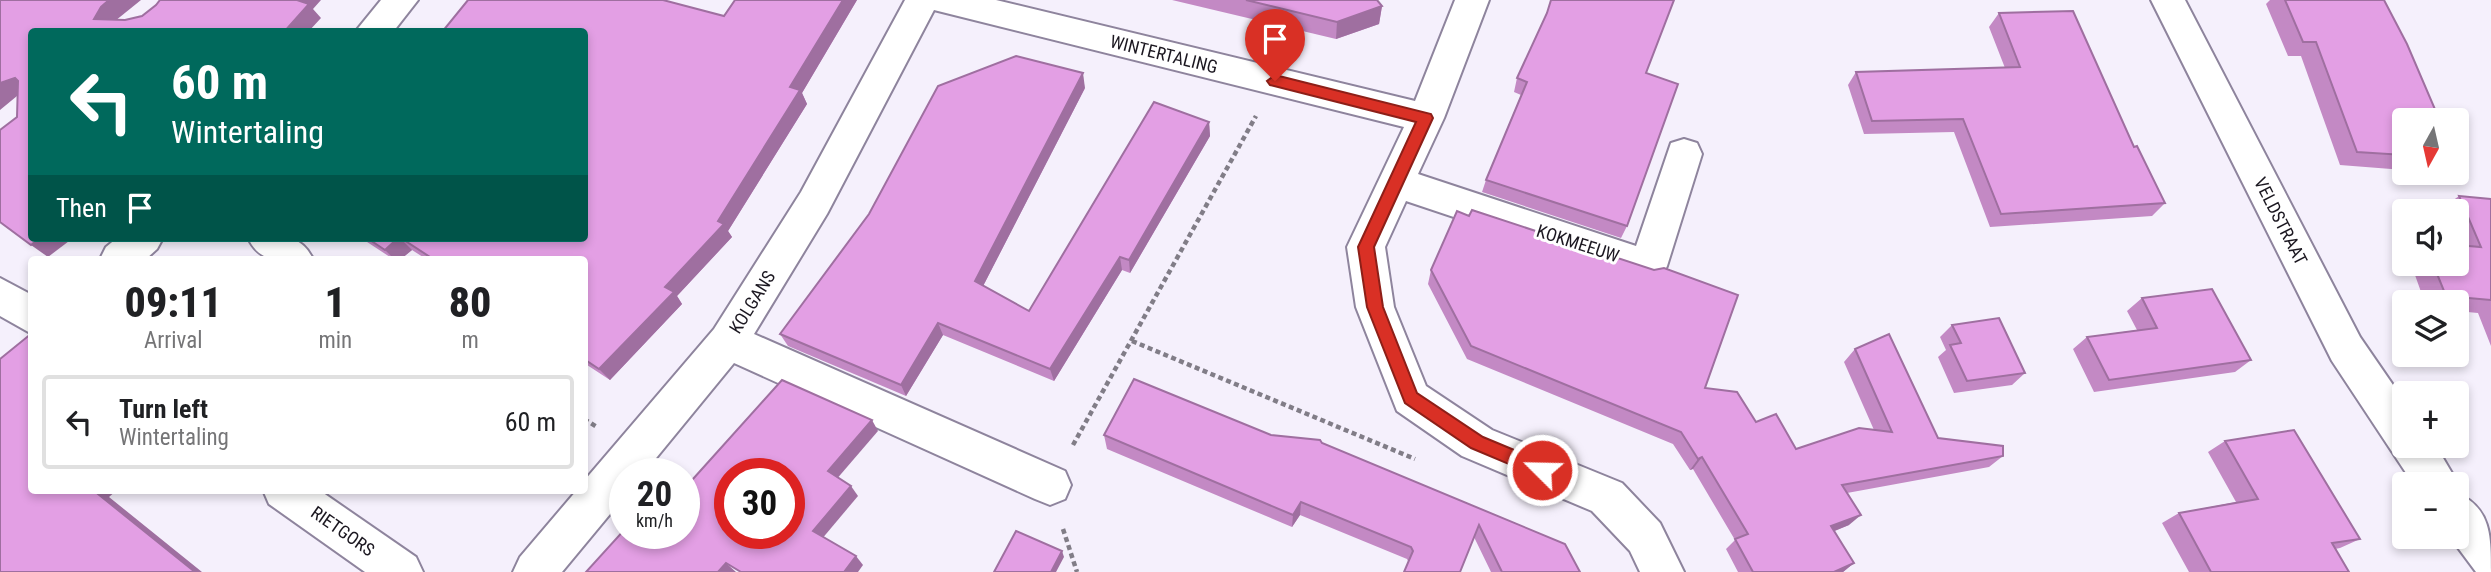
<!DOCTYPE html>
<meta charset="utf-8">
<style>
body{margin:0;font-family:"Roboto Condensed",sans-serif;background:#f2f2f2;color:#202124;height:100vh;display:flex;flex-direction:column;font-size:26px;white-space:nowrap}
*{box-sizing:border-box;margin:0}
p{font-size:23px;color:#757577}
.icon{flex:none;width:38px;height:38px;fill:none;stroke:currentColor;stroke-width:2;stroke-linecap:round;stroke-linejoin:round}
.map{position:relative;flex:1;overflow:hidden}
.details{position:absolute;left:28px;top:256px;width:560px;height:238px;display:flex;flex-direction:column;background:#fff;border-radius:7px;box-shadow:0 4px 10px #0003}
.details>*{flex:none}
.guide{position:absolute;left:28px;top:28px;width:560px;height:214px;border-radius:7px;box-shadow:0 4px 10px #0003;background:#00695c;color:#fff;overflow:hidden}
.needle{width:46px;rotate:188deg}
.fabs{position:absolute;left:2392px;top:108px;display:grid;gap:14px}
.fabs a{display:grid;place-items:center;width:77px;height:77px;border-radius:7px;background:#fff;box-shadow:0 4px 10px #0003;font-size:35px}
.speed{position:absolute;left:609px;top:458px;display:flex;gap:14px;font-size:35px;font-weight:700;text-align:center}
.speed>*{display:grid;place-content:center;width:91px;height:91px;border-radius:50%;background:#fff;box-shadow:0 4px 10px #0003;line-height:1}
.speed small{font-size:18px;font-weight:400}
.speed .limit{border:10px solid #d22;background:#fff;color:#111}
.pin{position:absolute;display:grid;place-items:center;width:60px;height:60px;color:#fff;margin:-72px -30px;border-radius:50% 50% 50% 0;rotate:-45deg;box-shadow:0 0 7px #0007}
.pin .icon{rotate:45deg}
.me{position:absolute;width:77px;margin:-38px;rotate:293deg;stroke-linejoin:round;filter:drop-shadow(0 0 5px #0008)}
.turn{display:flex;align-items:center;gap:24px;height:147px;padding:0 28px;font-size:32px}
.turn .icon{width:91px;height:91px;stroke-width:2.5}
.turn b{display:block;font-size:49px;line-height:60px}
.then{display:flex;align-items:center;height:66px;padding:0 28px;background:#0003;gap:14px;font-size:26px}
.eta{display:flex;justify-content:space-evenly;align-items:center;height:119px;text-align:center}
.eta b{font-size:42px;font-weight:800;line-height:49px}
ul{padding:0;list-style:none}
li{display:flex;align-items:center;gap:21px;height:94px;margin:0 14px 10px;padding:0 14px;border:4px solid #e0e0e0;border-radius:7px}
li div{flex:1}
li b{display:block;font-size:26px}
li em{font-style:normal}
.map>svg:first-child{display:block}
.lines{fill:none;stroke-linecap:round;stroke-linejoin:round}
.minor-casing{stroke:#8e849d;stroke-width:4}
.path{stroke:#817d87;stroke-width:4.5;stroke-dasharray:5 3.5;stroke-linecap:butt}
.minor{fill:#fff;fill-rule:evenodd}
.wall{fill:#c389c4}
.shaded-wall{fill:#9f6fa0}
.building{fill:#e39fe4;stroke:#9f6fa0;stroke-width:2;fill-rule:evenodd}
.route{fill:#d93025;stroke:#8d1f18;stroke-width:2}
.labels{text-anchor:middle;dominant-baseline:central;stroke-width:6;stroke-linejoin:round;paint-order:stroke}
.street-label{font-size:18px;fill:#1b1720;stroke:#fff}
</style>
<div class="map">
<svg width="2491" height="572" viewBox="0 0 2491 572">
<rect width="100%" height="100%" fill="#f5f0fc"/>
<g class="lines">
<g class="minor-casing">
<g id="minor">
<polygon points="381,0 418,0 393,32 355,32"/>
<polygon points="905,0 996,0 1415,101 1455,0 1489,0 1444,118 1418,174 1636,246 1671,143 1684,139 1697,143 1702,154 1667,266 1661,278 1648,282 1406,201 1385,247 1394,307 1426,386 1492,430 1622,483 1660,523 1684,572 1640,572 1630,551 1592,511 1462,456 1397,411 1356,307 1347,247 1404,127 934,10 827,214 754,334 1065,471 1071,485 1065,499 1050,505 1035,499 734,363 643,474 625,474 625,496 562,572 513,572 520,557 577,490 584,490 584,481 714,329 801,192"/>
<polygon points="2151,0 2185,0 2360,337 2404,401 2404,446 2436,446 2459,485 2457,489 2457,485 2414,485 2332,361"/>
<polygon points="117,238 163,238 157,249 146,259 100,259 106,247"/>
<path d="M248,238C276,238 299,230 313,259C285,259 262,267 248,238Z"/>
<polygon points="0,278 32,295 32,334 0,316"/>
<polygon points="263,490 319,490 416,557 423,572 365,572 269,504"/>
<path d="M2457,493C2491,508 2491,536 2491,572H2476L2450,537H2457Z"/>
</g>
</g>
<g class="path">
<polyline points="1132,341 1415,459"/>
<polyline points="584,419 597,427"/>
<polyline points="1073,445 1256,116"/>
<polyline points="1063,529 1077,572"/>
</g>
<use href="#minor" class="minor"/>
</g>
<g class="wall">
<polygon points="735,0 857,0 802,93 807,104 728,231 732,237 677,296 682,304 610,380 584,363 584,259 426,259 412,250 401,259 393,259 361,238 584,238"/>
<polygon points="1172,0 1377,0 1382,6 1379,24 1336,39"/>
<polygon points="2270,0 2384,0 2404,121 2404,170 2340,165 2301,56 2288,56 2266,4"/>
<polygon points="1999,13 2134,147 2165,203 2152,216 1990,227 1954,132 1864,134 1848,85 1856,72 2005,68 1989,27"/>
<polygon points="1646,73 1627,226 1621,238 1482,192 1486,180 1521,95 1514,92 1517,78"/>
<polygon points="1085,88 983,286 1029,311 1209,122 1210,136 1130,273 1122,270 1054,381 943,335 906,396 788,346 780,334"/>
<polygon points="2459,196 2491,199 2491,346 2478,313 2457,311 2457,303 2425,303 2411,264 2457,264 2457,212 2442,212 2441,209"/>
<polygon points="1431,270 1705,388 1796,449 1874,430 1844,362 1855,349 1938,438 2003,456 1989,467 1847,493 1849,525 1834,531 1854,563 1843,572 1738,572 1726,549 1735,540 1693,469 1690,470 1673,444 1467,359 1428,284"/>
<polygon points="2142,298 2251,360 2235,372 2094,392 2073,349 2087,337 2137,330 2127,311"/>
<polygon points="1952,325 2025,373 2012,385 1954,393 1938,357 1946,350 1940,337"/>
<polygon points="1104,435 1271,435 1322,443 1580,572 1491,572 1474,537 1408,561 1407,559 1300,515 1292,527 1107,449"/>
<polygon points="2225,441 2360,539 2340,548 2335,549 2349,572 2189,572 2162,523 2179,513 2236,502 2208,452"/>
</g>
<g class="shaded-wall">
<polygon points="109,0 141,0 115,21 94,19 101,7"/>
<polygon points="297,0 321,0 313,9 321,18 308,32 284,32"/>
<polygon points="843,0 857,0 802,93 807,104 728,231 732,237 677,296 682,304 610,380 599,369 718,221 790,87"/>
<polygon points="1382,6 1379,24 1336,39 1337,22"/>
<polygon points="1083,73 1085,88 979,294 975,281"/>
<polygon points="15,78 31,91 17,96 0,110 0,83"/>
<polygon points="1209,122 1210,136 1130,273 1129,260"/>
<polygon points="40,238 73,238 48,257 31,245"/>
<polygon points="398,238 400,238 412,250 401,259 394,259 385,250"/>
<polygon points="1120,257 1122,270 1054,381 1050,369"/>
<polygon points="938,323 943,335 906,396 901,385"/>
<polygon points="872,420 878,431 835,481 828,471"/>
<polygon points="1702,457 1693,469 1690,470 1698,459"/>
<polygon points="851,486 858,496 821,540 813,531"/>
<polygon points="93,490 117,490 109,497 202,572 195,572"/>
<polygon points="1301,502 1300,515 1292,527 1293,515"/>
<polygon points="1861,515 1849,525 1820,537 1831,526"/>
<polygon points="1062,551 1064,557 1056,572 1051,572"/>
<polygon points="856,556 863,565 858,572 844,572"/>
<polygon points="726,563 736,572 718,572"/>
<polygon points="1854,563 1843,572 1834,572"/>
</g>
<g class="building">
<polygon points="0,0 109,0 101,7 94,19 125,20 142,16 156,5 160,0 297,0 309,4 284,32 32,32 32,238 40,238 31,245 0,222 0,130 17,117 18,81 15,78 0,83"/>
<polygon points="468,0 663,0 724,16 735,0 843,0 790,87 800,90 718,221 724,224 665,287 674,292 599,369 584,359 584,259 433,259 401,238 584,238 584,32 442,32"/>
<polygon points="1246,0 1377,0 1382,6 1337,22"/>
<polygon points="1551,0 1674,0 1646,73 1678,84 1627,226 1486,180 1527,82 1517,78 1547,13"/>
<polygon points="2285,0 2384,0 2407,44 2440,121 2404,121 2404,155 2357,152 2316,42 2303,42"/>
<polygon points="2073,11 2134,147 2137,146 2165,203 2001,214 1963,119 1872,121 1856,72 2020,67 1999,13"/>
<polygon points="1016,56 1083,73 975,281 1029,311 1154,102 1209,122 1129,260 1120,257 1050,369 938,323 901,385 780,334 869,214 938,86"/>
<polygon points="2459,196 2491,199 2491,300 2446,296 2433,264 2457,264 2457,245 2481,247"/>
<polygon points="1472,210 1654,270 1664,268 1738,295 1705,388 1737,392 1756,422 1776,414 1796,449 1859,428 1892,432 1855,349 1889,334 1938,438 2003,446 2003,456 1842,485 1861,515 1831,526 1854,563 1834,572 1753,572 1735,539 1748,534 1702,457 1698,459 1681,432 1471,346 1431,270 1457,211 1469,216"/>
<polygon points="367,238 398,238 385,250"/>
<polygon points="2212,289 2251,360 2109,380 2087,337 2157,328 2142,298"/>
<polygon points="1999,318 2025,373 1967,381 1950,345 1961,343 1952,325"/>
<polygon points="32,333 32,490 93,490 195,572 0,572 0,359"/>
<polygon points="1134,379 1271,435 1320,440 1322,443 1565,544 1580,572 1502,572 1479,525 1460,572 1404,572 1413,551 1411,547 1301,502 1293,515 1104,435"/>
<path d="M782,380L872,420L828,471L851,486L813,531L856,556L844,572H741L726,563L718,572H586L625,529V534H632L640,539L645,534H684V489ZM730,474H789V534H730Z"/>
<polygon points="2294,430 2360,539 2332,543 2349,572 2211,572 2179,513 2258,499 2225,441"/>
<polygon points="1016,531 1062,551 1051,572 994,572"/>
</g>
<polygon class="route" points="1275,75 1431,114 1433,118 1374,247 1383,307 1417,393 1483,437 1548,464 1551,470 1548,476 1542,478 1471,448 1405,403 1367,307 1358,247 1416,122 1270,85 1267,81"/>
<g class="labels">
<g class="street-label">
<text transform="translate(1164 54) rotate(14)">WINTERTALING</text>
<text transform="translate(2281 221) rotate(63)">VELDSTRAAT</text>
<text transform="translate(1578 243) rotate(18)">KOKMEEUW</text>
<text transform="translate(752 302) rotate(-58)">KOLGANS</text>
<text transform="translate(343 531) rotate(35)">RIETGORS</text>
</g>
</g>
</svg>
<div class="fabs">
<a><svg class="needle" viewBox="-14 -14 28 28"><path d="M0-13l5 13h-10z" fill="#e53935"/><path d="M0 13l5-13h-10z" fill="#757577"/></svg></a>
<a><svg class="icon" aria-label="sound" viewBox="0 0 24 24"><path d="M4 9h4l5-4v14l-5-4H4zM17 9q2 3 0 6"/></svg></a>
<a><svg class="icon" aria-label="layers" viewBox="0 0 24 24"><path d="M12 4l9 5-9 5-9-5zM3 14l9 5 9-5"/></svg></a>
<a>+</a>
<a>−</a>
</div>
<div class="speed"><div>20<small>km/h</small></div><div class="limit">30</div></div>
<div class="pin" style="left:1275px;top:81px;background:#d93025"><svg class="icon" aria-label="arrive" viewBox="0 0 24 24"><path d="M6 21V4h12l-3 4 3 4H6"/></svg></div>
<svg class="me" style="left:1542px;top:470px" viewBox="-20 -20 40 40"><circle r="17" fill="#d93025" stroke="#fff" stroke-width="3"/><path d="M0-11L8 9 0 5-8 9z" fill="#fff"/></svg>
<div class="guide">
<div class="turn"><svg class="icon" aria-label="left" viewBox="0 0 24 24"><path d="M17 20v-9H6M10 6l-5 5 5 5"/></svg><div><b>60 m</b>Wintertaling</div></div>
<div class="then">Then<svg class="icon" aria-label="arrive" viewBox="0 0 24 24"><path d="M6 21V4h12l-3 4 3 4H6"/></svg></div>
</div>
<section class="details">
<div class="eta">
<div><b>09:11</b><p>Arrival</p></div>
<div><b>1</b><p>min</p></div>
<div><b>80</b><p>m</p></div>
</div>
<ul>
<li><svg class="icon" aria-label="left" viewBox="0 0 24 24"><path d="M17 20v-9H6M10 6l-5 5 5 5"/></svg><div><b>Turn left</b><p>Wintertaling</p></div><em>60 m</em></li>
</ul>
</section>
</div>
